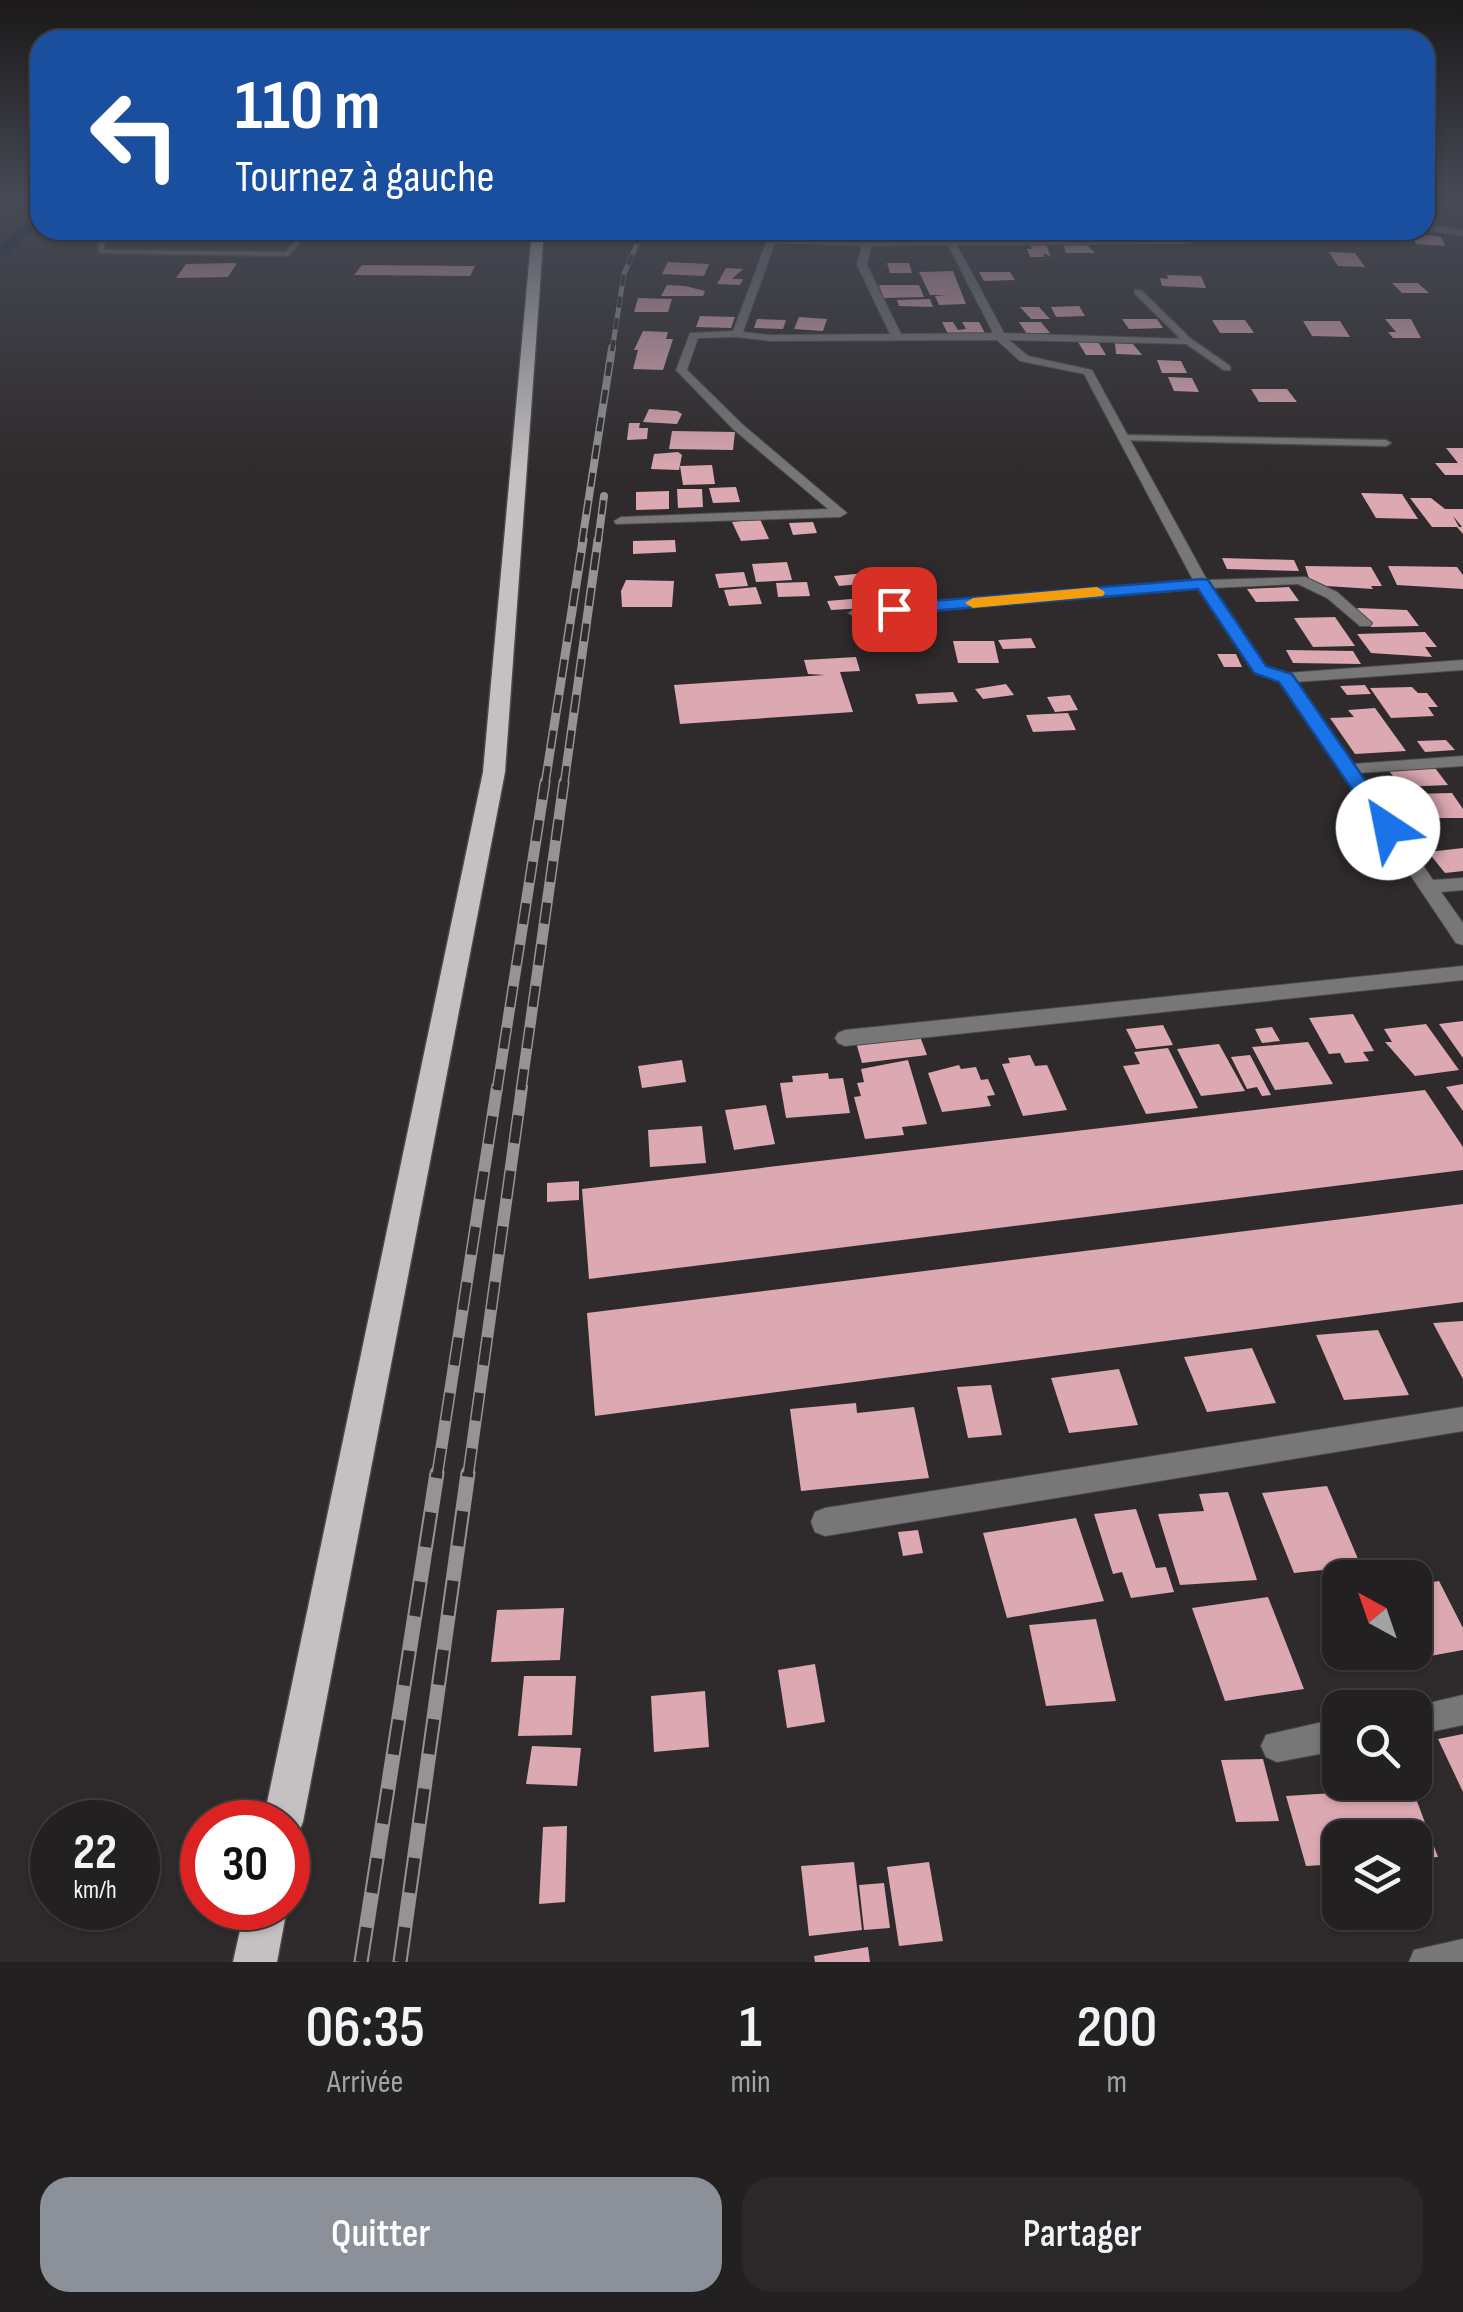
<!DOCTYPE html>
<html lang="fr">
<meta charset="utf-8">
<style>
body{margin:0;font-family:"Sofia Sans Condensed",sans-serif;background:#2b282a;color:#f1f3f6;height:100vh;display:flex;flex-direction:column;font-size:38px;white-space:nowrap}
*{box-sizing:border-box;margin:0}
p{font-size:32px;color:#a3a3a5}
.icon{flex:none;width:55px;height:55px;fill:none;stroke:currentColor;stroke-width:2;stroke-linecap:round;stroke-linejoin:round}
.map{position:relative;height:1962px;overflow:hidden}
.panel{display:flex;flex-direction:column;background:#232021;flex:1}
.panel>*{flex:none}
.guide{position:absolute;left:30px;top:30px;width:1405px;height:210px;border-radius:30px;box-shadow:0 2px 8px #0004,0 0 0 2px #403e3f;background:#1a4fa0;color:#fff;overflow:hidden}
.needle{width:65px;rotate:320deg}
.buttons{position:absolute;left:1322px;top:1560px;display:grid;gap:20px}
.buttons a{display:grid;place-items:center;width:110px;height:110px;border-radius:20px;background:#232021;box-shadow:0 2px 8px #0004,0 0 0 2px #403e3f;font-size:50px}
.speed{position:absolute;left:30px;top:1800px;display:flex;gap:20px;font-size:50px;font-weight:700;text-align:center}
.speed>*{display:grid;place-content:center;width:130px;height:130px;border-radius:50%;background:#232021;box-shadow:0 2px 8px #0004,0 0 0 2px #403e3f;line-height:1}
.speed small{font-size:25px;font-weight:400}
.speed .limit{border:15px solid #d22;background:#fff;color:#111}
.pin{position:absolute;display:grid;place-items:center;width:85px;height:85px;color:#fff;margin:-42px;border-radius:20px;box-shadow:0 5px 15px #0006}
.me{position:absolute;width:110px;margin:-55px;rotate:326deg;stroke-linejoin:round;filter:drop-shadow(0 0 8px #0008)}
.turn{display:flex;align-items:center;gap:35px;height:210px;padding:0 40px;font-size:45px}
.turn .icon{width:130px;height:130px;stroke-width:2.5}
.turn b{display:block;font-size:70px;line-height:85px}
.eta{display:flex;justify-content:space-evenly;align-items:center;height:170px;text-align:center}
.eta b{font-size:60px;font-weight:600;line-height:70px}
.action{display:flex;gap:20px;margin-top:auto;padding:20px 40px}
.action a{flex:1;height:115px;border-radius:30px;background:#8c9099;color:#fff;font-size:40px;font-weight:600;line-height:115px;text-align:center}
.action a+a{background:#2b282a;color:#f1f3f6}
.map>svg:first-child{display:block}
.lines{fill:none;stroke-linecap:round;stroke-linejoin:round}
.canal{fill:#001f30;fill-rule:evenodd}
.building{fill:#dca8b2}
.lane-casing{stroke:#4c494a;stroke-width:3}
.street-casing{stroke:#4c494a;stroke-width:2}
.primary-casing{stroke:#4c494a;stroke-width:3}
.lane{fill:#787777;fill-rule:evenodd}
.street{fill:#787777;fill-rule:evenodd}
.primary{fill:#c5c1c2;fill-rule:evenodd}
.rail-far5-casing{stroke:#959393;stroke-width:5}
.rail-far4-casing{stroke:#959393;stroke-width:8}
.rail-far3-casing{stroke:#959393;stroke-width:9}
.rail-far2-casing{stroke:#959393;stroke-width:11}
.rail-far1-casing{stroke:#959393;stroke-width:12}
.rail-casing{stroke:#959393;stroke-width:15}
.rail-far5{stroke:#2f2b2c;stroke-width:4;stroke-dasharray:11;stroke-linecap:butt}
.rail-far4{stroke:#2f2b2c;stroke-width:5;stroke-dasharray:14;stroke-linecap:butt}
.rail-far3{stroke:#2f2b2c;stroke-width:6;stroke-dasharray:18;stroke-linecap:butt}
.rail-far2{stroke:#2f2b2c;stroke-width:8;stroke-dasharray:21;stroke-linecap:butt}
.rail-far1{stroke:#2f2b2c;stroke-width:9;stroke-dasharray:28;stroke-linecap:butt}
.rail{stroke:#2f2b2c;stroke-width:11;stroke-dasharray:35;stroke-linecap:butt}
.route{fill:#1a73e8;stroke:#114b97;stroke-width:2.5}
.slow{fill:#f59e0b}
</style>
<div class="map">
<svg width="1463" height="1962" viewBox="0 0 1463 1962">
<rect width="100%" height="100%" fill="#2f2b2c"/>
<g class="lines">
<polygon class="canal" points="40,212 40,225 0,259 0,245"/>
</g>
<g class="building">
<polygon points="407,230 414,235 394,239 383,236"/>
<polygon points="1258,230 1302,230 1306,235 1261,235"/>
<polygon points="1324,230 1369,230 1374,236 1328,235"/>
<polygon points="1412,233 1441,237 1445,246 1416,244"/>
<polygon points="1030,244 1046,244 1051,257 1043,253 1044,257 1030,257 1027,249 1032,249"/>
<polygon points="1063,244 1086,244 1095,253 1066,253"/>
<polygon points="1329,252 1355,253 1365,267 1338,266"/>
<polygon points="668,262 709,264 704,276 662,274"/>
<polygon points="237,263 228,277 176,278 186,264"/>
<polygon points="887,263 909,263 912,273 890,273"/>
<polygon points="362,265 475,266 470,276 354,275"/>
<polygon points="726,268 743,269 732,279 743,279 740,285 717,284"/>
<polygon points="953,271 966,304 939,305 935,296 946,295 930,295 919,272"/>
<polygon points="979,272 1010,272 1015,280 984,281"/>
<polygon points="1167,275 1201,276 1206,288 1162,286 1160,278 1168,279"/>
<polygon points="1392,283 1418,283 1429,293 1402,293"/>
<polygon points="667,285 685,286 705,291 703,296 661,296"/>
<polygon points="879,285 919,285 924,297 883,298"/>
<polygon points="638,298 672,299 668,312 634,312"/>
<polygon points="930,299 933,307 899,306 897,300"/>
<polygon points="1079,306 1085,316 1056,317 1051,307"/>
<polygon points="1020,307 1039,307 1050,319 1031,319"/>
<polygon points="700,316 735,317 731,328 696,327"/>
<polygon points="799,317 827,319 823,331 794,329"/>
<polygon points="757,319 786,320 783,329 754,328"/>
<polygon points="1122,319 1157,319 1163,328 1129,329"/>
<polygon points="1385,319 1411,319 1421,338 1393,338 1388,332 1396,332"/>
<polygon points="1212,320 1245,320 1254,333 1220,333"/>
<polygon points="1303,321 1340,321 1350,337 1312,336"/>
<polygon points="942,322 953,322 958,330 966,329 962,322 979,322 985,333 948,334"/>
<polygon points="1019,322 1041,322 1050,333 1027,334"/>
<polygon points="643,331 668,332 666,339 673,339 663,370 633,369 638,350 634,350"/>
<polygon points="1078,342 1098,342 1106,355 1086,355"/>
<polygon points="1115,343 1133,344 1142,355 1116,354"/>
<polygon points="1157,360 1181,361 1187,373 1162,373"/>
<polygon points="1168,377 1192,378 1199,392 1174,391"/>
<polygon points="1251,389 1287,389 1297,402 1259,402"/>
<polygon points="649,409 677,411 682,414 677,424 643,422"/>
<polygon points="629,423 640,423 639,428 648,428 647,439 627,440"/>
<polygon points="672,431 735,432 733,450 669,449"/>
<polygon points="1446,448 1463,448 1463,475 1445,475 1435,463 1458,463"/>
<polygon points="678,452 682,455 679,470 651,469 654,454"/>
<polygon points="712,465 715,484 683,485 680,466"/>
<polygon points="736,487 740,502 713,503 709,488"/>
<polygon points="677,489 702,489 703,507 678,508"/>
<polygon points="669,491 669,509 636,510 636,492"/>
<polygon points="1361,493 1402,494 1418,519 1376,518"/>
<polygon points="1410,498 1431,498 1445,509 1463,509 1463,534 1457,527 1462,527 1453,516 1459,527 1432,527"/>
<polygon points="760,519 769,539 741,541 732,522"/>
<polygon points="813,522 817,533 793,535 789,523"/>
<polygon points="675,540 676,552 633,554 633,541"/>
<polygon points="1222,558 1294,560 1299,571 1227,569"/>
<polygon points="787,562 792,580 756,582 752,564"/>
<polygon points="1305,566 1371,567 1382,586 1371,586 1373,589 1311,585"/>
<polygon points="1388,566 1457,567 1463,575 1463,589 1397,585"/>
<polygon points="744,572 748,586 719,588 715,574"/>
<polygon points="866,573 871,583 839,586 834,576"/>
<polygon points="626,580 674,581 672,607 622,607 621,591"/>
<polygon points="807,582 810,596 778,597 776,583"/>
<polygon points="756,587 762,604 729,606 724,590"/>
<polygon points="1289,587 1299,601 1256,602 1247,589"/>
<polygon points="863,598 867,608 831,610 827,601"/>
<polygon points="1357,608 1407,610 1419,626 1371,627"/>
<polygon points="1335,617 1355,646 1313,647 1294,618"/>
<polygon points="1425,632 1437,647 1425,647 1432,657 1371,653 1357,634"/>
<polygon points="1031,638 1036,648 1003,649 998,640"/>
<polygon points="953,641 994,641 999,663 958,663"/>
<polygon points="1286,650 1353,651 1361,664 1293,663"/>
<polygon points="1217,654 1236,654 1242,667 1224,667"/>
<polygon points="856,657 860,671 840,672 853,712 680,724 674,685 825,675 808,674 804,660"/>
<polygon points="1006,684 1014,695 983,699 975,689"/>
<polygon points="1365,685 1371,694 1347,695 1340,686"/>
<polygon points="1412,687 1418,693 1427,693 1438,707 1428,707 1434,716 1391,718 1370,688"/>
<polygon points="953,692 958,702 918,704 915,694"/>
<polygon points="1070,695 1078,710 1055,712 1047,697"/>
<polygon points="1375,708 1406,751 1355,754 1330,718 1354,717 1348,710"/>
<polygon points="1068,713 1076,730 1033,732 1026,715"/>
<polygon points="1446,740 1455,750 1425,752 1417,741"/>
<polygon points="1435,768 1448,785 1402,787 1389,771"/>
<polygon points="1452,793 1463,809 1463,818 1427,818 1411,794"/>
<polygon points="1463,848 1463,871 1445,873 1428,852"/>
<polygon points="1353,1014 1374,1051 1363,1052 1369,1061 1345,1063 1340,1053 1329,1054 1309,1018"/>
<polygon points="1463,1021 1463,1058 1439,1024"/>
<polygon points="1426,1024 1459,1070 1415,1076 1385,1042 1392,1042 1384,1029"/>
<polygon points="1163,1025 1173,1045 1136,1049 1126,1029"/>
<polygon points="1272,1027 1280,1041 1262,1043 1255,1029"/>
<polygon points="918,1031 927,1055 862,1063 855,1039"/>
<polygon points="1308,1042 1333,1084 1275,1090 1252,1047"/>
<polygon points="1219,1044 1245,1091 1201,1096 1177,1049"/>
<polygon points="1168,1048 1198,1108 1146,1114 1123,1066 1140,1064 1134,1052"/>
<polygon points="1030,1055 1035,1066 1047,1065 1067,1110 1023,1116 1002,1064 1010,1063 1008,1058"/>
<polygon points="1250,1055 1271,1095 1262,1096 1257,1087 1247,1089 1231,1057"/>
<polygon points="682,1060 686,1082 642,1088 638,1066"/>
<polygon points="908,1060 927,1124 902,1127 904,1135 865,1139 854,1097 861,1096 857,1083 864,1082 861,1069"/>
<polygon points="959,1065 961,1069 976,1067 981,1080 988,1079 995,1095 987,1096 991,1106 942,1112 928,1073"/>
<polygon points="828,1073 829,1079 843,1078 850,1113 786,1118 780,1083 793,1082 792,1076"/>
<polygon points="1463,1084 1463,1111 1446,1087"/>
<polygon points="1425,1090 1463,1147 1463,1170 589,1279 582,1189"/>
<polygon points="766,1105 775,1144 734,1150 725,1110"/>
<polygon points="702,1126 706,1163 650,1167 648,1130"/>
<polygon points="579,1181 579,1200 547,1202 547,1183"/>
<polygon points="1463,1204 1463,1302 595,1416 587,1313"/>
<polygon points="1463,1321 1463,1379 1433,1323"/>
<polygon points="1378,1330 1409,1395 1344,1400 1316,1335"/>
<polygon points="1252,1348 1276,1403 1207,1412 1184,1357"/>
<polygon points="1119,1369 1138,1425 1069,1433 1051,1378"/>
<polygon points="991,1385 1002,1435 968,1438 957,1387"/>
<polygon points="856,1403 857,1413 914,1407 929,1478 801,1491 790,1409"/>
<polygon points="1327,1486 1361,1566 1294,1573 1262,1493"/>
<polygon points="1228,1492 1257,1580 1180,1585 1158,1514 1204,1511 1199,1494"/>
<polygon points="1136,1509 1156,1568 1166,1567 1174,1592 1131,1598 1122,1572 1113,1574 1094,1514"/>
<polygon points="1076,1518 1104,1601 1007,1618 983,1533"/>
<polygon points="918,1530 923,1553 903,1556 898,1532"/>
<polygon points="1439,1581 1463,1628 1463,1650 1386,1664 1380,1652 1415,1652 1415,1585"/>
<polygon points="1268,1597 1304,1689 1225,1701 1192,1608"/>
<polygon points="564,1608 560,1660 491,1662 497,1610"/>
<polygon points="1096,1619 1116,1701 1046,1706 1029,1625"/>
<polygon points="815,1664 825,1722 787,1728 778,1670"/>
<polygon points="524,1676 576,1676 572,1735 518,1736"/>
<polygon points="705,1691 709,1747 654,1752 651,1696"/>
<polygon points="1463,1734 1463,1792 1438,1739"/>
<polygon points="532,1746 581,1748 577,1786 526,1784"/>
<polygon points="1263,1759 1279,1821 1236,1822 1221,1760"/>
<polygon points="1412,1788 1438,1857 1415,1859 1415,1838 1340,1838 1340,1864 1306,1866 1286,1796"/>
<polygon points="567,1826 565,1902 539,1904 543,1827"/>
<polygon points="854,1862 862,1930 809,1936 801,1866"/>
<polygon points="929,1862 943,1941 899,1946 887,1867"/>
<polygon points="884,1883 890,1928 864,1930 859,1885"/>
<polygon points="868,1947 870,1962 815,1962 814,1956"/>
</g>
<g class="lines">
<g class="lane-casing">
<g id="lane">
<polygon points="112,230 119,230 104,244 104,250 286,252 304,230 311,230 288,256 99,253 98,243"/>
<polygon points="1135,290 1141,290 1191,339 1230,366 1230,370 1224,370 1185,343 1135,294"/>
<polygon points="1123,435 1386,440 1391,443 1386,446 1120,440 1120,436"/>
</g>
</g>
<g class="street-casing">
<g id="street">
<polygon points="1447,198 1463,201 1463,207 1448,200"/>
<polygon points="1425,224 1463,230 1463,236 1425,230"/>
<path d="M771,230H779L777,237L858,240L848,230H857L869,240L1179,238H1187L1192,230H1200L1193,242L1179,244L957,245L1004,333L1192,339V343L1188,344L1009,340L1028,356L1092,370L1207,580L1305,577L1337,592L1372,623L1370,626H1360L1327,598L1298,584L1212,588L1265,667L1287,673L1463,660V670L1296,682L1353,764L1463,756V766L1359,773L1433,880L1463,878V890L1441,892L1463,923V945L1456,943L1280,681L1255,673L1198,589L855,617L848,613L855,609L1193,580L1084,374L1020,361L997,340L770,341L737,337L698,338L687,370L742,424L847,513L840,517L616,524L614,521L621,517L828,509L733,429L676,370L690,333L733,331ZM775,243L862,246L857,265L890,334L770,335L743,332ZM948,245L993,333L901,334L867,265L871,246Z"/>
<polygon points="1463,966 1463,980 845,1046 838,1043 835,1038 838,1033 845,1030"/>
<polygon points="1463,1407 1463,1431 825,1536 815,1532 811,1522 815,1512 825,1508"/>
<polygon points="1463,1695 1463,1725 1415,1735 1415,1708 1408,1708"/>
<polygon points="1340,1718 1340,1750 1277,1762 1266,1757 1261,1746 1266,1735"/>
<polygon points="1463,1939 1463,1962 1409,1962 1414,1950"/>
</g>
</g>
<g class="primary-casing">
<g id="primary">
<polygon points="532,230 544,230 505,772 303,1822 297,1836 288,1840 288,1822 263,1822 483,772"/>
<polygon points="245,1908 287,1908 277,1962 233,1962"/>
</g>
</g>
<use href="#lane" class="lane"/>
<use href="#street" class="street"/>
<use href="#primary" class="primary"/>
<g class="rail-far5-casing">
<polyline id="rail-far5" points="612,351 624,274 643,230"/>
</g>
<g class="rail-far4-casing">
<g id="rail-far4">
<polyline points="582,542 612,348"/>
<polyline points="598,542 604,496"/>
</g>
</g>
<g class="rail-far3-casing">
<g id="rail-far3">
<polyline points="545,784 583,540"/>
<polyline points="564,784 598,540"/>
</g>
</g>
<g class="rail-far2-casing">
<g id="rail-far2">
<polyline points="497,1090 545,782"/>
<polyline points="521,1090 564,782"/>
</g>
</g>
<g class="rail-far1-casing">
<g id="rail-far1">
<polyline points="437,1476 497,1087"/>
<polyline points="468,1476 522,1087"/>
</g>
</g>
<g class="rail-casing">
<g id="rail">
<polyline points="361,1962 437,1473"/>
<polyline points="400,1962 468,1473"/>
</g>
</g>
<use href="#rail-far5" class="rail-far5"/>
<use href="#rail-far4" class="rail-far4"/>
<use href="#rail-far3" class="rail-far3"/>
<use href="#rail-far2" class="rail-far2"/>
<use href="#rail-far1" class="rail-far1"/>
<use href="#rail" class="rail"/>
</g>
<linearGradient id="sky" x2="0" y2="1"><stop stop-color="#1a1818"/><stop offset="0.42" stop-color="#474a56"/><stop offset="1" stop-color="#474a56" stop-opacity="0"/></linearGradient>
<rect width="1463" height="473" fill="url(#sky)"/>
<polygon class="route" points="1202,579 1208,580 1266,666 1292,674 1398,828 1395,832 1381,832 1279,682 1254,673 1198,589 894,614 885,609 894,604"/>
<polygon class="slow" points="1097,587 1105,592 1103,596 973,608 965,603 973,598"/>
</svg>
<div class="buttons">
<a><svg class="needle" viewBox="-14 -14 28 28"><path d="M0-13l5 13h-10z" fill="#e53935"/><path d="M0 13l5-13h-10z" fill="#a3a3a5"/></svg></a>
<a><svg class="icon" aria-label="search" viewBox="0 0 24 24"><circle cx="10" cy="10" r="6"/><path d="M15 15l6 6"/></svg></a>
<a><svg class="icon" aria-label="layers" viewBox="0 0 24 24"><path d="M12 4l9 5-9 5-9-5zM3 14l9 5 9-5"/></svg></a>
</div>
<div class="speed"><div>22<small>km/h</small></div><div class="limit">30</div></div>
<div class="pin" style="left:894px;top:609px;background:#d93025"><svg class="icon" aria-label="arrive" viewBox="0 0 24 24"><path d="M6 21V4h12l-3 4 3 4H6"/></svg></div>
<svg class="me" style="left:1388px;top:828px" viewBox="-20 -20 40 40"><circle r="19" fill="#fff"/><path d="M0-13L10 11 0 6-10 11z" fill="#1a73e8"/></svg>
<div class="guide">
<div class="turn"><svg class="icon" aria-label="left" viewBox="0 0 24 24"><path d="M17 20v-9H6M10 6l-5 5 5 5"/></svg><div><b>110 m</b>Tournez à gauche</div></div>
</div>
</div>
<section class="panel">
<div class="eta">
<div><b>06:35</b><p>Arrivée</p></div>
<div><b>1</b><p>min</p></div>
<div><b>200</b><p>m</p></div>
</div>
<div class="action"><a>Quitter</a><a>Partager</a></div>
</section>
